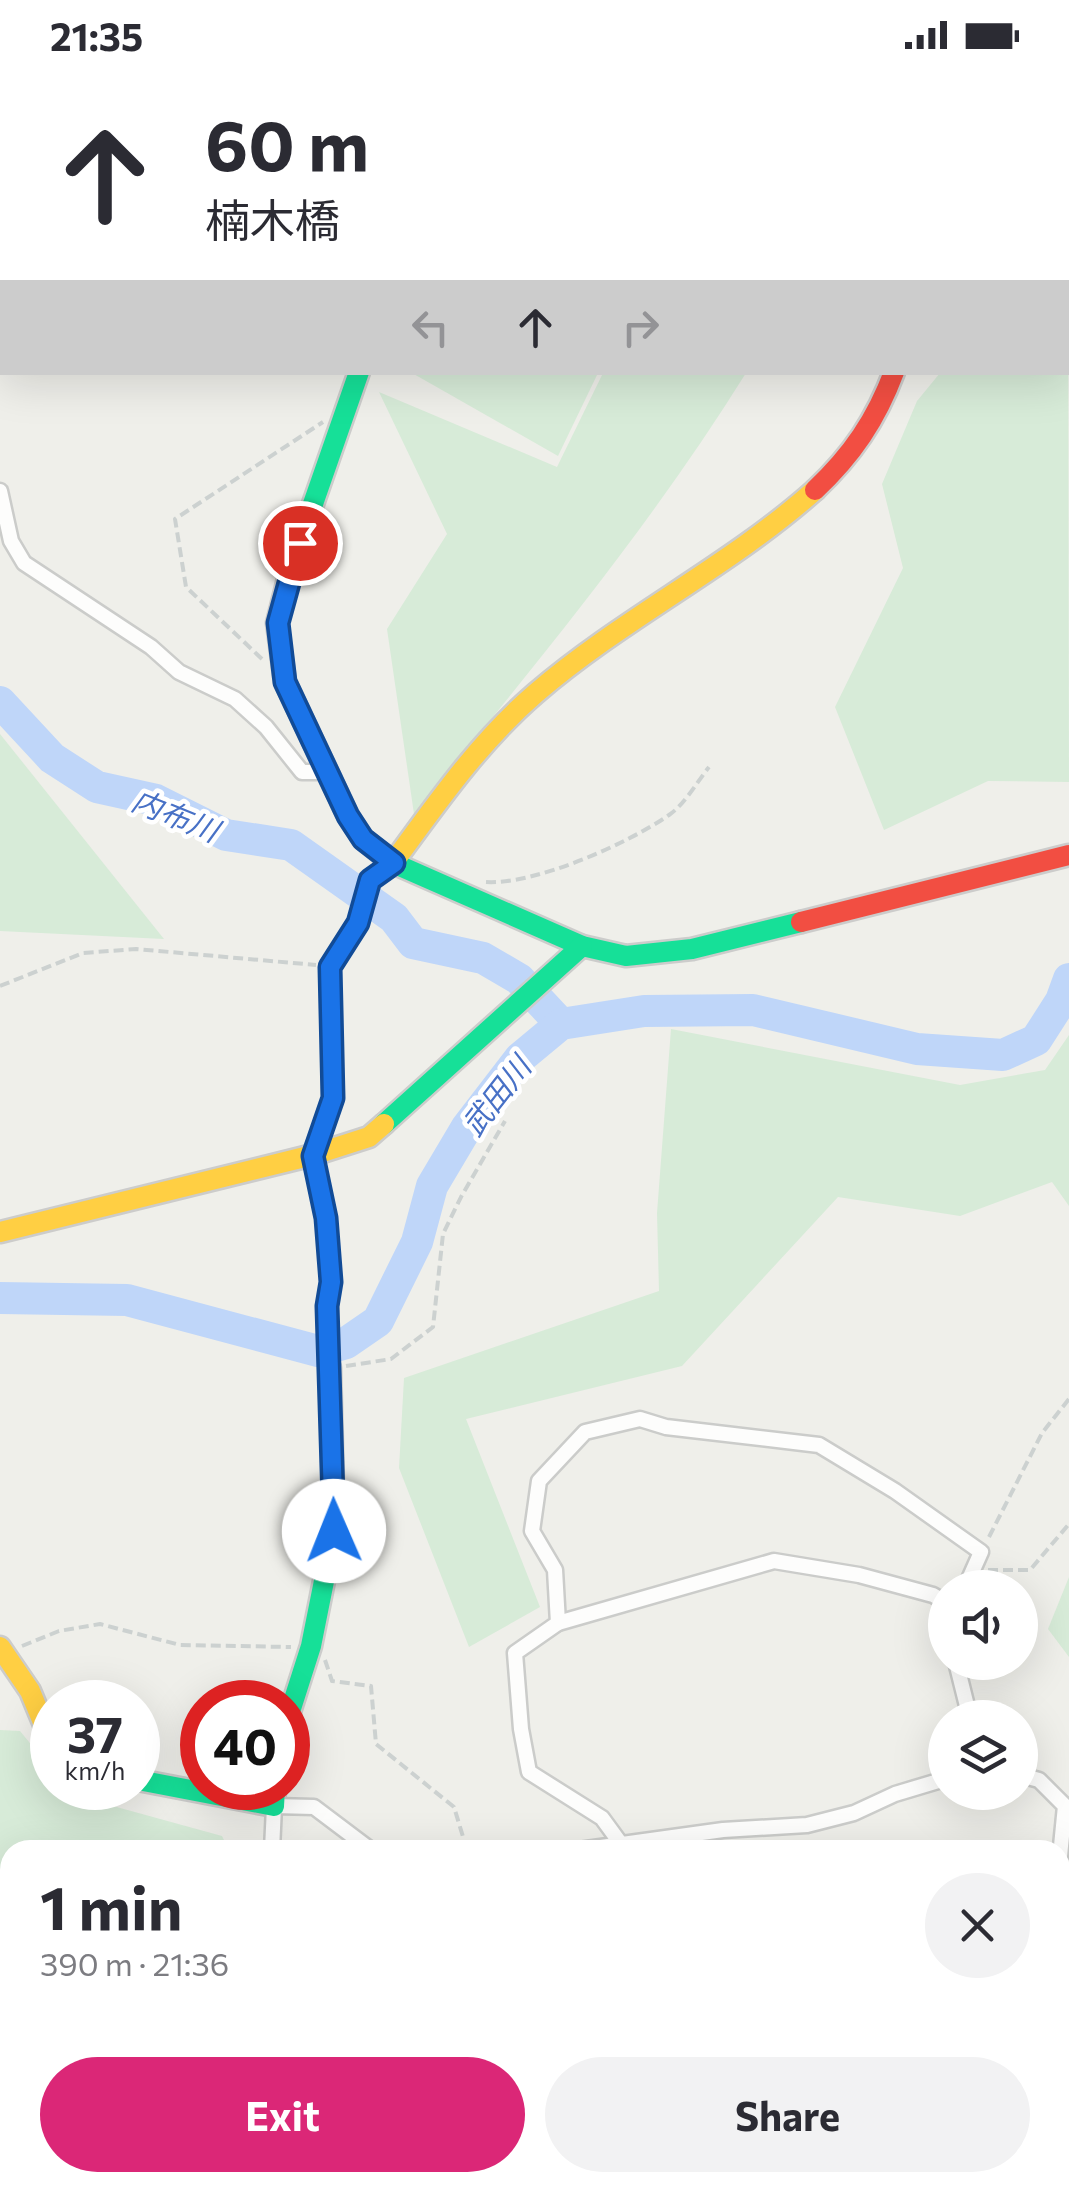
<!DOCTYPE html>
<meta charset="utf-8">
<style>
body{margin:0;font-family:Commissioner,"Noto Sans JP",sans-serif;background:#f2f2f3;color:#2b2b33;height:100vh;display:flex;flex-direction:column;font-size:38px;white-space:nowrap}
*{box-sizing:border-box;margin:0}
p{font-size:32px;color:#7c7c81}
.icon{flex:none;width:55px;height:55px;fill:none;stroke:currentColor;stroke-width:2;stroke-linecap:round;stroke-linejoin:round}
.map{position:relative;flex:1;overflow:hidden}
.sheet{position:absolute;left:0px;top:1770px;width:1070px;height:352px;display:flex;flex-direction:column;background:#fff;border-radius:30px 30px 0 0;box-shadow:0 10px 40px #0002}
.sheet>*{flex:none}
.hud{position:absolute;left:0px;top:0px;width:1070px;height:305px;box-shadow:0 10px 40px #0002;background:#fff;color:#2b2b33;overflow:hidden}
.controls{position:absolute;left:928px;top:1500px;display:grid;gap:20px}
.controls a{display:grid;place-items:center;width:110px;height:110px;border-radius:50%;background:#fff;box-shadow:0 10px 40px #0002;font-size:50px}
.speed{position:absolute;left:30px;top:1610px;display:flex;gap:20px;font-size:50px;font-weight:700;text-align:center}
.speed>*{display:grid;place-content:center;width:130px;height:130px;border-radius:50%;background:#fff;box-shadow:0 10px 40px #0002;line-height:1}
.speed small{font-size:25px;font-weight:400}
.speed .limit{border:15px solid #d22;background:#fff;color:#111}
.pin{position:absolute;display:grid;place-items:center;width:85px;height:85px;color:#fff;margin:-42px;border:5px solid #fff;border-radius:50%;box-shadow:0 2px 10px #0007}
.me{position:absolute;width:110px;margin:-55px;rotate:359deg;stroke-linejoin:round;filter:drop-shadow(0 0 8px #0008)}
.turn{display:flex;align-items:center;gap:35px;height:210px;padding:0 40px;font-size:45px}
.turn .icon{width:130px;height:130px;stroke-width:2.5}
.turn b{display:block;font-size:70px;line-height:85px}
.lanes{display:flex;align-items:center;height:95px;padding:0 40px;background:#0003;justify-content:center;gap:50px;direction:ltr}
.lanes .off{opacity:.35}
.round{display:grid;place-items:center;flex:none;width:105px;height:105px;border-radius:52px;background:#f2f2f3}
.head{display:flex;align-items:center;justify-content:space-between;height:170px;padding:0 40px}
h1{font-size:60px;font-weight:700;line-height:75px}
.button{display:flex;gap:20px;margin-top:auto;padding:20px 40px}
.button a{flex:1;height:115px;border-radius:60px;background:#db2777;color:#fff;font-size:40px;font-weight:700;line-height:115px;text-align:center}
.button a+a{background:#f2f2f3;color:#2b2b33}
.status{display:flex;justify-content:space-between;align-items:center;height:70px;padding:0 50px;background:#fff;direction:ltr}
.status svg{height:28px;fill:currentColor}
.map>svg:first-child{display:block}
.green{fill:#d7ebd8}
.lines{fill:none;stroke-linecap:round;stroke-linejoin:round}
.river{stroke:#bfd6f9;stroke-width:32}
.street-casing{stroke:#cbccca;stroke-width:19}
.fast-casing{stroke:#cccccb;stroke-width:25}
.slow-casing{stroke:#cccccb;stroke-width:25}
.jam-casing{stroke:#cccccb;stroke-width:25}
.path{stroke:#ccd1d0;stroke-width:4;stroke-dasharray:10 5;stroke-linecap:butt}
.street{stroke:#fdfdfc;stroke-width:14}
.fast{stroke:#16e098;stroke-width:20}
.slow{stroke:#ffcf43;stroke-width:20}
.jam{stroke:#f24e42;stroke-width:20}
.route-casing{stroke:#114b97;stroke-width:25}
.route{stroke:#1a73e8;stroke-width:18}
.labels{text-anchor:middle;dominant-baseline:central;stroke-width:9;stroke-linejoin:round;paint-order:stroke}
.water-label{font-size:30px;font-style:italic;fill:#4871c6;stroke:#fff}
</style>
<div class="status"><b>21:35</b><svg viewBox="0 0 49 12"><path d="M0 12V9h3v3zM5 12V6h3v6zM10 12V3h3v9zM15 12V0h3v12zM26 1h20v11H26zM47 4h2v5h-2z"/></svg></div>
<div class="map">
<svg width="1069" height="2121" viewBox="0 0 1069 2121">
<rect width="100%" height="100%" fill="#efefea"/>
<g class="green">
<polygon points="694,0 1069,0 1069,2 690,2"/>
<polygon points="1068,155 1069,712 988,711 884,760 835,637 903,498 882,414 917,331 940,303 1068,302"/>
<polygon points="412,303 598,303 558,386"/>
<path d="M603,303H746C649,459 530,601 414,744L387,559L447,464L379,322L557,397Z"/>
<polygon points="0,664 164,869 0,861"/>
<polygon points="671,959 960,1015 1045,1000 1069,965 1069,1136 1052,1112 960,1146 838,1127 682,1296 466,1349 540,1537 469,1577 399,1398 404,1308 659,1221 657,1143"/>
<polygon points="1069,1507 1069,1587 1048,1559"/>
<polygon points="0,1660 20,1661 52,1700 52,1718 67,1718 73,1725 222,1766 229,1780 10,1780 10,1852 0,1851"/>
</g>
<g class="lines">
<g class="river">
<polyline points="216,2 218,0"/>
<polyline points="0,184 2,182"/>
<polyline points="0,632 52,688 97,717 156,730 226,765 291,775 394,848 413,873 483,888 519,909 561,954"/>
<polyline points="0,1228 127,1230 318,1281 346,1273 378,1251 417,1172 432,1116 467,1057 520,988 561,954 644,941 753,940 917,979 1003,985 1036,970 1061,931 1069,909"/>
</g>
<g class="street-casing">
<g id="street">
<polyline points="631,2 637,0"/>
<polyline points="0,421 11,471 24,493 151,577 179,602 235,629 266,657 302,702 327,702"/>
<polyline points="330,1298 329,1188 326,1148 313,1085 333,1027 330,897 359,853 370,810 393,793"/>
<polyline points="558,1553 774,1491 859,1505 933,1525 945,1532"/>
<polyline points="956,1592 970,1648"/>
<polyline points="1020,1705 1039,1710 1065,1736 1060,1786"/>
<polyline points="621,1774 602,1748 529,1702 521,1659 515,1583 558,1553 555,1500 532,1461 539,1411 585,1362 640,1349 666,1357 819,1375 895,1421 981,1482 965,1518"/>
<polyline points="272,1780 274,1736 314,1737 371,1780"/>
<polyline points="579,1780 723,1760 807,1755 854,1743 895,1724 945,1709"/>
<polyline points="1060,1875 1069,1876"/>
<polyline points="1060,2079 1069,2084"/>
<polyline points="0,2096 10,2094"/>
<polyline points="678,2112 693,2121"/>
<polyline points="998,2121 1003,2112"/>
</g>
</g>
<g class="fast-casing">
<g id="fast">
<polyline points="478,2 479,0"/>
<polyline points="359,302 291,497 277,553 285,612 348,746 363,769 393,793 582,876 626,886 692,879 801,852"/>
<polyline points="384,1054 582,876"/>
<polyline points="288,1648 311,1576 334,1461 330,1298"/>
<polyline points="138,1710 274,1736 275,1718"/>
</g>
</g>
<g class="slow-casing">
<g id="slow">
<polyline points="1068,143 1069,143"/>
<path d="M393,793C437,733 479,672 536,623C623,548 730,496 815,420"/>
<polyline points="0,1162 313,1085 369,1067 384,1054"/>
<polyline points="0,1577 30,1621 52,1674"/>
</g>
</g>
<g class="jam-casing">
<g id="jam">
<path d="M815,420C852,385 876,350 894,302"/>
<polyline points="801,852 1069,785"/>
</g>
</g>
<g class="path">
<polyline points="262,589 186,517 175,449 323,352"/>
<path d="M486,812C535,815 629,773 669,745C685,734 697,712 709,697"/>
<polyline points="0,916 83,883 136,879 316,895"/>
<polyline points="346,1296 391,1289 433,1257 443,1164 461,1127 505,1051"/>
<polyline points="989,1467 1042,1363 1069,1329"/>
<polyline points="988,1500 1030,1500 1069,1454"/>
<polyline points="22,1576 59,1561 100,1554 180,1575 291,1577"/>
<polyline points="325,1590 332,1611 371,1616 376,1674 454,1737 467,1780"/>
<polyline points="0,2000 10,1999"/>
<polyline points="42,2121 46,2112"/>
</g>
<use href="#street" class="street"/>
<use href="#fast" class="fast"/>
<use href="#slow" class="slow"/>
<use href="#jam" class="jam"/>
</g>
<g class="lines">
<g class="route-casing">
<polyline id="route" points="300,473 278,553 285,612 348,746 363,769 394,793 370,810 358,853 330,897 333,1028 313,1086 326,1148 331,1212 327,1236 334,1461"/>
</g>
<use href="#route" class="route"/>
</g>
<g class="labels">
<g class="water-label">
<text transform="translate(176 744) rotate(22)">内布川</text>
<text transform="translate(495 1025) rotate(-52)">武田川</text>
</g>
</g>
</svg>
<div class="controls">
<a><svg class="icon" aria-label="sound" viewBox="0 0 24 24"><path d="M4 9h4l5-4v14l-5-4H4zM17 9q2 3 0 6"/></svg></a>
<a><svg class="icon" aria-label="layers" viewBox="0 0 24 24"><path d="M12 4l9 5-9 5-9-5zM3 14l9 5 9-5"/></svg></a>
</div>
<div class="speed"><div>37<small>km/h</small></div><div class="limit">40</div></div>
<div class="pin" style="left:300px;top:473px;background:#d93025"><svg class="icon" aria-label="arrive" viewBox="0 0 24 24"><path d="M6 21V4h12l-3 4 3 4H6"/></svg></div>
<svg class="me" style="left:334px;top:1461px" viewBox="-20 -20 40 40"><circle r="19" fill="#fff"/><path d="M0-13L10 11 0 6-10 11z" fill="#1a73e8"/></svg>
<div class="hud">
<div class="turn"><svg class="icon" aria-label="ahead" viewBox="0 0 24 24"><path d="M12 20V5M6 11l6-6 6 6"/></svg><div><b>60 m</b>楠木橋</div></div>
<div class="lanes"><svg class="icon off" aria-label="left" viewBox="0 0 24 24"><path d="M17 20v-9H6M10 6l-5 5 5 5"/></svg><svg class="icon" aria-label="ahead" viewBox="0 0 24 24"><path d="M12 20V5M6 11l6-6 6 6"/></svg><svg class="icon off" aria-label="right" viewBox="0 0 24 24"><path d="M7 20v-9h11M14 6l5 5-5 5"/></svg></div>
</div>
<section class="sheet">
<div class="head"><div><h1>1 min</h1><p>390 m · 21:36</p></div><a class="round"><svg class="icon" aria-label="close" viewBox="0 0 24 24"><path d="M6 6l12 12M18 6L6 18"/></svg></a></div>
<div class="button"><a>Exit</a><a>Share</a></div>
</section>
</div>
